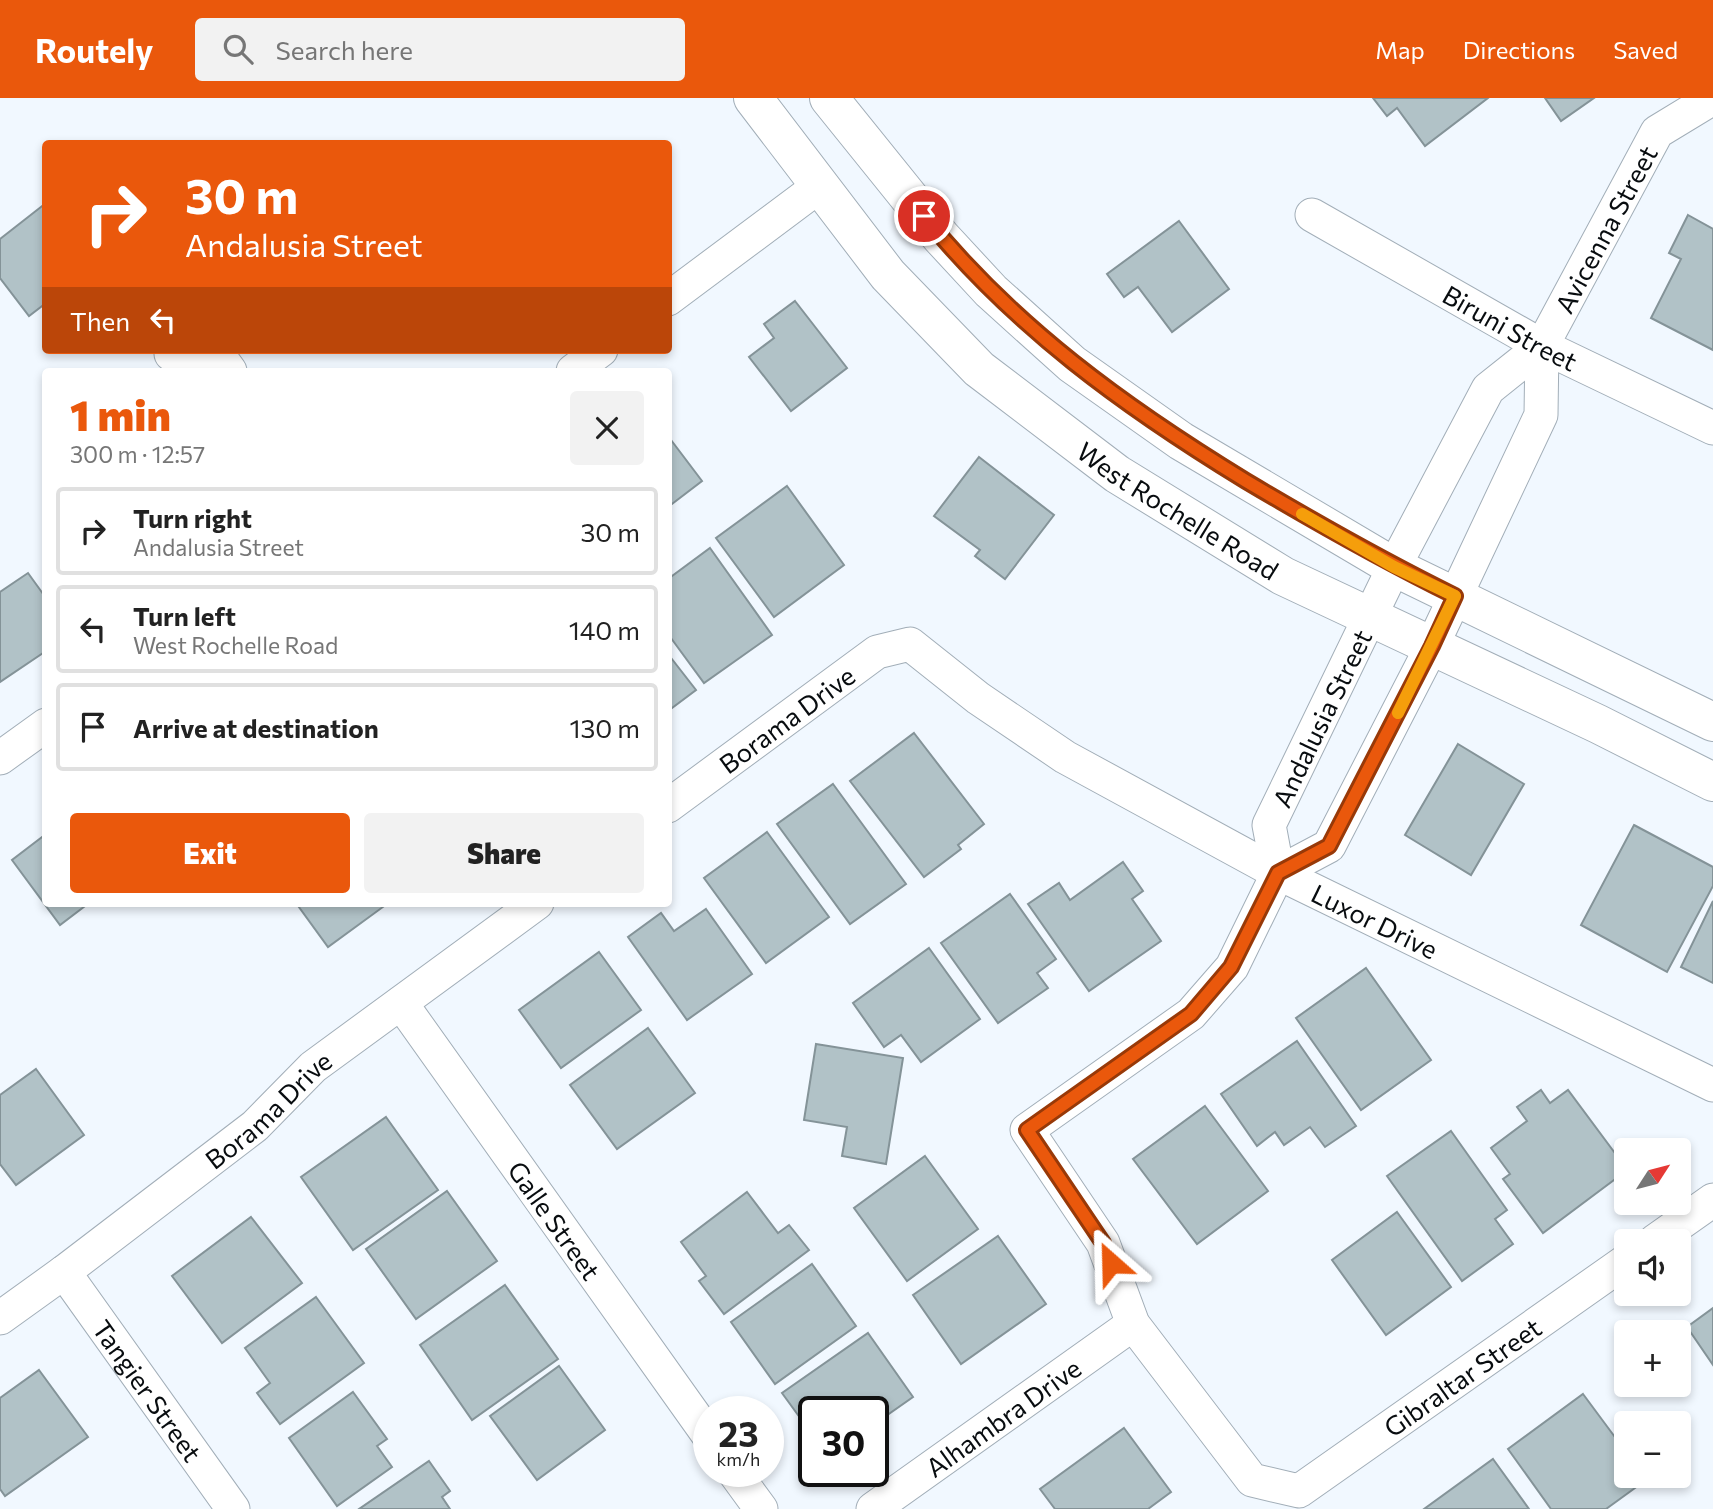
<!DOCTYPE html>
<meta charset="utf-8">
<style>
body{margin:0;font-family:Commissioner,sans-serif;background:#f2f2f2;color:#222;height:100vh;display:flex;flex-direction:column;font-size:26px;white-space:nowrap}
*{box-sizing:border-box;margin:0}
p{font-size:23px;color:#767676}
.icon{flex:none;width:38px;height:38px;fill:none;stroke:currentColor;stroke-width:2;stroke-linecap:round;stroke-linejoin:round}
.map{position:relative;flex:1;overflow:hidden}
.drawer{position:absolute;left:42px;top:270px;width:630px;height:539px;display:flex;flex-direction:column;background:#fff;border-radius:7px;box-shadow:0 4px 10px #0003}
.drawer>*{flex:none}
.banner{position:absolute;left:42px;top:42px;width:630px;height:214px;border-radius:7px;box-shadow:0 4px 10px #0003;background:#ea580c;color:#fff;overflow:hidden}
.needle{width:46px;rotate:54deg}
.fabs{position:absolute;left:1614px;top:1040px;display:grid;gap:14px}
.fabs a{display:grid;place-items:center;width:77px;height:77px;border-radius:7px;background:#fff;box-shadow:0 4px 10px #0003;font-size:35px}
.speed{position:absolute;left:693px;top:1298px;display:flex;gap:14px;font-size:35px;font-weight:700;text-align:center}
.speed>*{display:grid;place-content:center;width:91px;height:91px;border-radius:50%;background:#fff;box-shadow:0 4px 10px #0003;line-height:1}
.speed small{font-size:18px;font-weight:400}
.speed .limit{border:4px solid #111;border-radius:10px;background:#fff;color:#111}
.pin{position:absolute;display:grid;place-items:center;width:60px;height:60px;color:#fff;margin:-30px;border:4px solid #fff;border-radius:50%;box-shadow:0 2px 7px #0007}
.me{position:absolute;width:77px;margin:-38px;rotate:335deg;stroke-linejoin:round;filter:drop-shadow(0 0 5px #0008)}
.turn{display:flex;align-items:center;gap:24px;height:147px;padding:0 28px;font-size:32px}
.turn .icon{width:91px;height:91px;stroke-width:2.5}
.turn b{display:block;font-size:49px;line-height:60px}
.then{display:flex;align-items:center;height:66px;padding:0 28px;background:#0003;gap:14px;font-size:26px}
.round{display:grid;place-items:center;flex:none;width:74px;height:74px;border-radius:7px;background:#f2f2f2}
.summary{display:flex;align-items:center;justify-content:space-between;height:119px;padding:0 28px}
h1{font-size:42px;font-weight:800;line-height:52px;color:#ea580c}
.button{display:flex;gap:14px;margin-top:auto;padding:14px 28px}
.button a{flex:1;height:80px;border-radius:7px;background:#ea580c;color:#fff;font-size:28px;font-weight:800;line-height:80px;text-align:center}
.button a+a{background:#f2f2f2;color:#222}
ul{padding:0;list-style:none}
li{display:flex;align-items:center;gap:21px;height:88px;margin:0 14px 10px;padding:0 14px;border:4px solid #e0e0e0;border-radius:7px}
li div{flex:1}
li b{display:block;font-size:26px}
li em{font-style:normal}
header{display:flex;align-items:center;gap:42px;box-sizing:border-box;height:98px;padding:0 35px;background:#ea580c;color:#fff}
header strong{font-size:33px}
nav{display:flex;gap:38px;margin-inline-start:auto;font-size:24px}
.search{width:490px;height:63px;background:#f2f2f2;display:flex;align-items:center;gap:18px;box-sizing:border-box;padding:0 24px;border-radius:7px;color:#767676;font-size:26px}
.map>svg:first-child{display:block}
.building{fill:#b1c2c7;stroke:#849398;stroke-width:2}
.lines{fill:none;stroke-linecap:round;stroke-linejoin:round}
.street-casing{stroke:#a2aeb8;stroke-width:35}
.secondary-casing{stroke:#a2aeb8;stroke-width:40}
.street{stroke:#fff;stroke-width:33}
.secondary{stroke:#fff;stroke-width:38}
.route-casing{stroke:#983908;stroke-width:18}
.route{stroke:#ea580c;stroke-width:12}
.slow{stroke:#f59e0b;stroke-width:12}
.labels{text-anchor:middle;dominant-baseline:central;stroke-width:6;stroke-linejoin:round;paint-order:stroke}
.street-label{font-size:26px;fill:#080c0f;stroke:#fff}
</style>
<header>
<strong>Routely</strong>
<div class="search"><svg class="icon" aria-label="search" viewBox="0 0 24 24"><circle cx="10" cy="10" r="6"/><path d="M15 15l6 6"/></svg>Search here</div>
<nav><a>Map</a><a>Directions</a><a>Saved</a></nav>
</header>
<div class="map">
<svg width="1713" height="1411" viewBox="0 0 1713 1411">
<rect width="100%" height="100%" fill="#f1f8ff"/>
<g class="building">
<polygon points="1373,0 1488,0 1425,48 1397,10 1387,18"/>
<polygon points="1545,0 1594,0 1561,23"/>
<polygon points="46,105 46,205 29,218 0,180 0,141"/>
<polygon points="1688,117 1713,131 1713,252 1651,220 1681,161 1669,155"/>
<polygon points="1179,123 1229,191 1172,234 1138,189 1124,199 1107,176"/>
<polygon points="795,203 847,270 791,313 749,259 774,240 764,226"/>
<polygon points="668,338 702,383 668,409"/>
<polygon points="979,359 1054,417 1005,481 975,458 980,452 934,418"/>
<polygon points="787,388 844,467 774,519 716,440"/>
<polygon points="710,450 772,537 704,585 668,536 668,481"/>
<polygon points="28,475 46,500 46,553 0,584 0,494"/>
<polygon points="668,556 696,592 668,613"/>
<polygon points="914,635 984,726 958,747 961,751 924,779 850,683"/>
<polygon points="1458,646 1524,686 1471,777 1405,737"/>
<polygon points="833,686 906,786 850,826 777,726"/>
<polygon points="1634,727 1713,769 1713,788 1667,874 1581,827"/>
<polygon points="767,734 829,819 766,865 704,780"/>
<polygon points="46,736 46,805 89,805 60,827 12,762"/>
<polygon points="1123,764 1143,793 1132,801 1161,843 1089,893 1028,806 1059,785 1070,802"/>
<polygon points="1010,796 1056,861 1037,875 1048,890 998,925 941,845"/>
<polygon points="1713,803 1713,885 1681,869"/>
<polygon points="296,805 386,805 387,806 328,849"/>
<polygon points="706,811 752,876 687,922 628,839 661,815 674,833"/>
<polygon points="929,850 980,921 921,964 901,937 884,949 853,905"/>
<polygon points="599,854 641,912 561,970 519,912"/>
<polygon points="1366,870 1431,962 1361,1012 1296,920"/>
<polygon points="648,930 695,995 617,1051 570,987"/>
<polygon points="1297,943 1356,1028 1325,1049 1310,1029 1284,1047 1275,1034 1257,1048 1221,996"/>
<polygon points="816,946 903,960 886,1066 842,1058 847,1029 804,1022"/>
<polygon points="36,971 84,1037 16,1087 0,1066 0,997"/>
<polygon points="1541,992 1550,1005 1568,992 1626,1070 1626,1073 1543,1135 1503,1081 1510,1076 1491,1050 1527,1023 1517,1009"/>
<polygon points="1205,1008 1268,1093 1197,1146 1133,1061"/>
<polygon points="386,1019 438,1092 353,1152 301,1079"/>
<polygon points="1451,1033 1507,1112 1495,1121 1513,1146 1462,1183 1387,1078"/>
<polygon points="925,1058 978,1131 907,1183 854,1110"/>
<polygon points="447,1093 497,1163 416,1221 366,1151"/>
<polygon points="747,1094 778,1135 789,1127 809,1152 724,1216 699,1183 706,1178 681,1144"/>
<polygon points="1397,1114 1451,1189 1386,1237 1332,1162"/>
<polygon points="251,1119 302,1185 222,1245 172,1178"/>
<polygon points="998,1138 1046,1206 961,1266 913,1197"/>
<polygon points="812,1166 856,1228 775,1286 731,1224"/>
<polygon points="505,1187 558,1261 472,1322 420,1247"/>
<polygon points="316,1199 364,1265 280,1326 257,1295 270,1285 245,1250"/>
<polygon points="1713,1210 1713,1267 1687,1229"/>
<polygon points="868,1235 913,1299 873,1327 873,1314 814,1314 814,1339 782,1295"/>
<polygon points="559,1268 605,1332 537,1382 490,1318"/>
<polygon points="39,1272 88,1339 5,1398 0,1391 0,1300"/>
<polygon points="353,1294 387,1341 377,1348 392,1369 337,1408 289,1340"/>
<polygon points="1583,1296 1626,1354 1626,1377 1643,1377 1646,1382 1606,1411 1551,1411 1508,1351"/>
<polygon points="1124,1330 1171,1394 1148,1411 1055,1411 1040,1391"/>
<polygon points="1493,1361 1529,1411 1424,1411"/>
<polygon points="429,1363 450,1393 442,1399 450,1411 359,1411"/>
</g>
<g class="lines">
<g class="street-casing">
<g id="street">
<path id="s1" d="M1312,117L1542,248L1713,330"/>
<polyline points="668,201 818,89"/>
<path id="s2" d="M1542,248L1541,317L1432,548L1329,748L1278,775L1269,727L1394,469L1488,291L1542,248L1657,34L1713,0"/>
<polyline points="171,256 217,255 230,273"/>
<polyline points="573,273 601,252"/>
<polyline points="0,660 46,627"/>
<path id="s3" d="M668,708L877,554L910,546L978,600L1065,659L1278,775L1713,987"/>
<path id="s4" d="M1278,775L1232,869L1191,916L1027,1032L1103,1145L1133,1226L1252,1382L1299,1393L1626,1163"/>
<path id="s5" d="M401,905L709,1338"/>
<polyline points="1655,1143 1713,1102"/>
<path id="s6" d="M64,1174L233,1411"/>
<path id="s7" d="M0,1220L64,1174L255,1028L313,969L537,805"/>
<polyline points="734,1374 761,1411"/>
<path id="s8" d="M873,1411L1133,1226"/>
</g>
</g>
<g class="secondary-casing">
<g id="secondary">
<path id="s9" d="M753,0L888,177L979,271L1117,376L1283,478L1598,626L1713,684"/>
<polyline points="829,0 941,139 991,193 1072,266 1181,343 1394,469 1713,624"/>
</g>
</g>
<use href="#street" class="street"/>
<use href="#secondary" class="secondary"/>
</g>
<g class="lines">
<g class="route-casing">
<path id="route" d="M924,118C1014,229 1125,309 1246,383C1315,424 1384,463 1455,498L1432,548L1329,748L1278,775L1231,869L1191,916L1027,1032L1103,1145L1111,1165"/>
</g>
<use href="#route" class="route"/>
<polyline class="slow" points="1302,416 1394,469 1455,498 1398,615"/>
</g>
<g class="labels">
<g class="street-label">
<text stroke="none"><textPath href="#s2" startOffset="1346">Avicenna Street</textPath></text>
<text stroke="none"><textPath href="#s1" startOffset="228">Biruni Street</textPath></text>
<text stroke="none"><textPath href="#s9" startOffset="598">West Rochelle Road</textPath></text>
<text stroke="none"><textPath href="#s2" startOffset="775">Andalusia Street</textPath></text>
<text stroke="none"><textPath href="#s3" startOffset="147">Borama Drive</textPath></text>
<text stroke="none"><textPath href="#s3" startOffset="836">Luxor Drive</textPath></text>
<text stroke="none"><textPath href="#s7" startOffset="340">Borama Drive</textPath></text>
<text stroke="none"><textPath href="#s5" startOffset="266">Galle Street</textPath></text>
<text stroke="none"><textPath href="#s4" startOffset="1034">Gibraltar Street</textPath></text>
<text stroke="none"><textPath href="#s6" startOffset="145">Tangier Street</textPath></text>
<text stroke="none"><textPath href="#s8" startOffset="159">Alhambra Drive</textPath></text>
</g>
</g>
</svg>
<div class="fabs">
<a><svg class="needle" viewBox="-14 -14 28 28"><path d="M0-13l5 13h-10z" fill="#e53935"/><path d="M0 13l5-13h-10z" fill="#767676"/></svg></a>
<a><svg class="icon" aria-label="sound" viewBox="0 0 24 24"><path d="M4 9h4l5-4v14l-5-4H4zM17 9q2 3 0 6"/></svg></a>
<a>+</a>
<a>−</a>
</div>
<div class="speed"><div>23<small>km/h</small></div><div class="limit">30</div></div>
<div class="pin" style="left:924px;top:118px;background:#d93025"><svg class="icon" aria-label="arrive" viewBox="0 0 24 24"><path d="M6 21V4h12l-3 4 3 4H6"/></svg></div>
<svg class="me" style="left:1111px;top:1165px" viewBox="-20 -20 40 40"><path d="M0-17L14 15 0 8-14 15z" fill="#ea580c" stroke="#fff" stroke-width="4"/></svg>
<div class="banner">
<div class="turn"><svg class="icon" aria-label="right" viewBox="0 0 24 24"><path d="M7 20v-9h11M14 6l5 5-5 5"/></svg><div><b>30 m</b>Andalusia Street</div></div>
<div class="then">Then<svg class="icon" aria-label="left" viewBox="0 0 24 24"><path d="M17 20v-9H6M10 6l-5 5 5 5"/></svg></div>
</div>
<section class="drawer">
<div class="summary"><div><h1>1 min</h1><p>300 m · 12:57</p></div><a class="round"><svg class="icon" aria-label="close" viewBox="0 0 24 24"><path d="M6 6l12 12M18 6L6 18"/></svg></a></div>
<ul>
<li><svg class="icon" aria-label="right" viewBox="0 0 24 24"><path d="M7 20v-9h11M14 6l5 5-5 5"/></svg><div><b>Turn right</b><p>Andalusia Street</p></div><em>30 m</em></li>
<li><svg class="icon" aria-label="left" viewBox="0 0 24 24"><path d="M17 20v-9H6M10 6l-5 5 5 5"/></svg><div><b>Turn left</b><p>West Rochelle Road</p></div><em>140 m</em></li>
<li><svg class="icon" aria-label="arrive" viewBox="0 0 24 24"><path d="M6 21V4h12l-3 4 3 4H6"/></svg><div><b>Arrive at destination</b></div><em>130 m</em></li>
</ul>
<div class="button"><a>Exit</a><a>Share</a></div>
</section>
</div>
